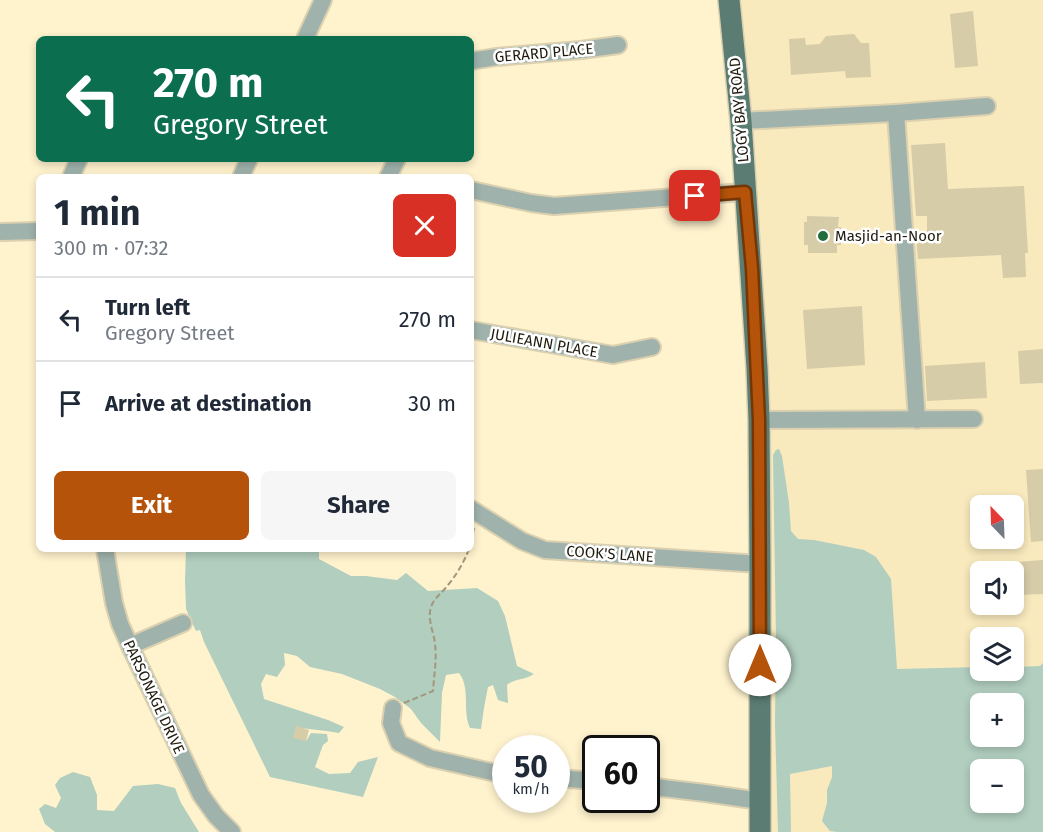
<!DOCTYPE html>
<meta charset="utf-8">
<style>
body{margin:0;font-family:"Fira Sans",sans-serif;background:#f6f6f7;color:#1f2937;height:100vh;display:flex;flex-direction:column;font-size:22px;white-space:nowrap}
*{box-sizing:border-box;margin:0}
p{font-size:20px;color:#747a83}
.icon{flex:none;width:33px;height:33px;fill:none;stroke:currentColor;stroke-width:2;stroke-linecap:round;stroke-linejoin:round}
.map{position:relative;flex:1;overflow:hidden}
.drawer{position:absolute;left:36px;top:174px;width:438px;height:378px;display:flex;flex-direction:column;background:#fff;border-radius:9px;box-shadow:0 3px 9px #0003}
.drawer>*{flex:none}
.guide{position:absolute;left:36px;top:36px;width:438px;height:126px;border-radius:9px;box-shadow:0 3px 9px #0003;background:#0b6e4f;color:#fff;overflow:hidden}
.needle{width:39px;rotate:337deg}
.controls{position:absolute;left:970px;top:495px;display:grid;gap:12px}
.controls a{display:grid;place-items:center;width:54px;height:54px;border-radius:9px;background:#fff;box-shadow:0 3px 9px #0003;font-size:30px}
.speed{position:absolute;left:492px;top:735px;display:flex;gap:12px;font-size:30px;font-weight:700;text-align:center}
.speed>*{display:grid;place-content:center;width:78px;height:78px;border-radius:50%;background:#fff;box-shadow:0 3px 9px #0003;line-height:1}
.speed small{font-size:15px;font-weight:400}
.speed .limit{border:3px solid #111;border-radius:9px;background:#fff;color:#111}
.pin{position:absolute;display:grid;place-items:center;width:51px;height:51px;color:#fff;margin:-26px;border-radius:12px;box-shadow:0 3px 9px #0006}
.me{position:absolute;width:66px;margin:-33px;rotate:0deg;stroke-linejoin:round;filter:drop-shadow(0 0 4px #0008)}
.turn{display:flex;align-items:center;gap:21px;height:126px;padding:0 18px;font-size:27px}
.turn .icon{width:78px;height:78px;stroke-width:2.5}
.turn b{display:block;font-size:42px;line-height:51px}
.round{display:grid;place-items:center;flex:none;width:63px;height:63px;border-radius:9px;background:#f6f6f7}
.headline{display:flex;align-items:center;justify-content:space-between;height:102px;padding:0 18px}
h1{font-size:36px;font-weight:700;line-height:45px}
.button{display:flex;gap:12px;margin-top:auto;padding:12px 18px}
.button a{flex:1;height:69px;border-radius:9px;background:#b45309;color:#fff;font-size:24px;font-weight:700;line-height:69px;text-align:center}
.button a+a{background:#f6f6f7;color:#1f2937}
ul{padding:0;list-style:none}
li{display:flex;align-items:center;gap:18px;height:84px;padding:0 18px;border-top:2px solid #e0e1e3}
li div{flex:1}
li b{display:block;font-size:22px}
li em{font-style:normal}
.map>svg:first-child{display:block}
.built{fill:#f8eabd;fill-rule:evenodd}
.green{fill:#b1cebf;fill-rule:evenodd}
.building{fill:#d7cca8}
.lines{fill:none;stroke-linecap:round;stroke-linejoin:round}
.minor-casing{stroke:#dbd0af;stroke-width:20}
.major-casing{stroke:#dbd0af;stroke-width:24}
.path{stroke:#a1987d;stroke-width:2;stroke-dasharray:6 3;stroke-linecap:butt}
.minor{stroke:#a0b2ac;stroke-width:16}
.major{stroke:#5a7c72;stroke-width:21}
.route-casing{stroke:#753606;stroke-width:15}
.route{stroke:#b45309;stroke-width:10}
.poi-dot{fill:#216d3c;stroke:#fff;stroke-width:2}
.labels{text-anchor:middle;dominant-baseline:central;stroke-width:5;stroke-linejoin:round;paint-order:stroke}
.street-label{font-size:15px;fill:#1f1b0d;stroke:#fff}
.poi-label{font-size:15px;fill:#1f1b0d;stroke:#fff;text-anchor:start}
</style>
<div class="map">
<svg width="1043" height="832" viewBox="0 0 1043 832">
<rect width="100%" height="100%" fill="#fff3ce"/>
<path class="built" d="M729,0H1043V832H760V564ZM981,506H1014V538H981ZM981,572H1014V604H981ZM981,638H1014V670H981ZM981,704H1014V736H981ZM981,770H1014V802H981Z"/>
<g class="green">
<path d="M779,449L782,456L789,503L791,531L798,539L814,540L864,550L876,557L891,579L897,669L981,667V670H1014V667L1040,666L1043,663V832H837L830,831L822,821L827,803V790L832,777V766L790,774L791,832H778L775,724L776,637L773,455L776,450ZM981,704H1014V736H981ZM981,770H1014V802H981Z"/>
<path d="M186,549H319V559L351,576H366L397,580L406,573L428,591L477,588L498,601L505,616L517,666L534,674C524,681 515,678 507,685L508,703L498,700L493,685L488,687L484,708L481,729L470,728C462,711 471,688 459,673L446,675L442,693L440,742L421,723L411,709L395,697L380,689L342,674L310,667L297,656L284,653L285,665L277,677L266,674L261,684L264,699L328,720L344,727L339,733C325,730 310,730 296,727L306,741L311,733L327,734L328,741L323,745L315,767L329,774L350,773L358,762L378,757L363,797L270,777L204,642L200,630L196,631L186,609L185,581Z"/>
<polygon points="73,772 90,777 97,795 97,810 114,811 133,786 158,784 175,788 181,803 199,832 55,832 45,824 39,809 45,804 56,808 61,798 55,785 60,778"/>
</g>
<g class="building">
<polygon points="973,11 978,66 955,68 950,14"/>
<polygon points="854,34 861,43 869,43 871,77 846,78 845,71 791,75 789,39 805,38 806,45 820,44 826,36"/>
<polygon points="945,143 948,189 1024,186 1028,253 1025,253 1026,277 1003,278 1001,255 918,259 916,237 927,236 927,216 916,216 911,145"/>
<polygon points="807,216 839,217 838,227 841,227 841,245 837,245 837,253 808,253 808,245 804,245 804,222 807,222"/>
<polygon points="862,306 865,365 807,369 803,310"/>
<polygon points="1043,349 1043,383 1020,384 1018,351"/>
<polygon points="985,362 987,398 927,401 925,366"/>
<polygon points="1043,469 1043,541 1031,542 1026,470"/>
<polygon points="1043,560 1043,594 1018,595 1017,562"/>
<polygon points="296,726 309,730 306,741 293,738"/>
</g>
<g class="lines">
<g class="minor-casing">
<g id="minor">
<polyline points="305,39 323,0"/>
<polyline points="471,61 496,57 581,50 618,45"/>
<polyline points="896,113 917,420"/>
<polyline points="741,121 896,113 987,106"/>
<polyline points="71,177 79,159"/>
<polyline points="241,177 249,159"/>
<polyline points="388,177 397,159"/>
<polyline points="471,190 531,203 554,206 745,192"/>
<polyline points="0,232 39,231"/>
<polyline points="471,330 613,355 652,347"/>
<polyline points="759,420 974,419"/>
<polyline points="471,509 522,541 545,550 760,564"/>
<polyline points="105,549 114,603 120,624 130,646 201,795 216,816 232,832"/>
<polyline points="130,646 183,623"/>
<polyline points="393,708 391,723 399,743 430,758 496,773 506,774"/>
<polyline points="556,778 596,781"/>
<polyline points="646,786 705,793 760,801"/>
</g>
</g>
<g class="major-casing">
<polyline id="major" points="729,0 741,121 757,368 759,420 760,564 760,832"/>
</g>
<g class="path">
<polyline points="471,541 474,528"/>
<path d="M404,703L433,691C434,675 437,659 435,644C434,632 427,620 431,607C434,598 442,593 448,585C457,574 464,562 469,549"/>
</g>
<use href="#minor" class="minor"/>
<use href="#major" class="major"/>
</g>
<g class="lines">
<g class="route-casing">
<polyline id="route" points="695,196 745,192 752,268 759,420 760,665"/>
</g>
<use href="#route" class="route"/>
</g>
<circle class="poi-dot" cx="823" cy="236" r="6"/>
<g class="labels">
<g class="street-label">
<text transform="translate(544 53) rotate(-5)">GERARD PLACE</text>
<text transform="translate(739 110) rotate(-95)">LOGY BAY ROAD</text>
<text transform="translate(544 343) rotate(10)">JULIEANN PLACE</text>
<text transform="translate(610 554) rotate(4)">COOK'S LANE</text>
<text transform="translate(154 697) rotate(65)">PARSONAGE DRIVE</text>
</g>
<g class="poi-label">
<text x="835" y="236">Masjid-an-Noor</text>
</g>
</g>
</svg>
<div class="controls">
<a><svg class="needle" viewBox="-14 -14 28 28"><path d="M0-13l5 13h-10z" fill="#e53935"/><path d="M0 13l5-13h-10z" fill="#747a83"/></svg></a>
<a><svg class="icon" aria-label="sound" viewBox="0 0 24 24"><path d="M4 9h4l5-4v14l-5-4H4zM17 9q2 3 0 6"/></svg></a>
<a><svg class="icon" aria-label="layers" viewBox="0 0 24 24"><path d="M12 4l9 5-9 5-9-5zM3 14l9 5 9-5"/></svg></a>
<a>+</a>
<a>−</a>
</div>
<div class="speed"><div>50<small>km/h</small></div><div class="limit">60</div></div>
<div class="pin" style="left:695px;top:196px;background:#d93025"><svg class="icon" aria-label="arrive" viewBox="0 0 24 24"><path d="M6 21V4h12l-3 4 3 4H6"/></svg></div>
<svg class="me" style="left:760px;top:665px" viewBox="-20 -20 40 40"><circle r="19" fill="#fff"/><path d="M0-13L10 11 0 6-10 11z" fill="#b45309"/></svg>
<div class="guide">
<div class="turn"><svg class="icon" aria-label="left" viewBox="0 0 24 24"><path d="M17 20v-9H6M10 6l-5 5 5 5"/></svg><div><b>270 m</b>Gregory Street</div></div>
</div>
<section class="drawer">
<div class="headline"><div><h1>1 min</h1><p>300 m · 07:32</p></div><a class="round" style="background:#d93025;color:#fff"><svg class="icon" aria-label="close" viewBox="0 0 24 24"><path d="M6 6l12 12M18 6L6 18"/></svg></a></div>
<ul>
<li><svg class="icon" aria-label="left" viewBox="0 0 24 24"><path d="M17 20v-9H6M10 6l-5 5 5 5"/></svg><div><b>Turn left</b><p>Gregory Street</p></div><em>270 m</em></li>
<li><svg class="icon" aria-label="arrive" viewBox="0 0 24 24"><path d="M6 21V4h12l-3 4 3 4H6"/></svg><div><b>Arrive at destination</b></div><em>30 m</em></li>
</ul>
<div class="button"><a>Exit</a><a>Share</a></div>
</section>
</div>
